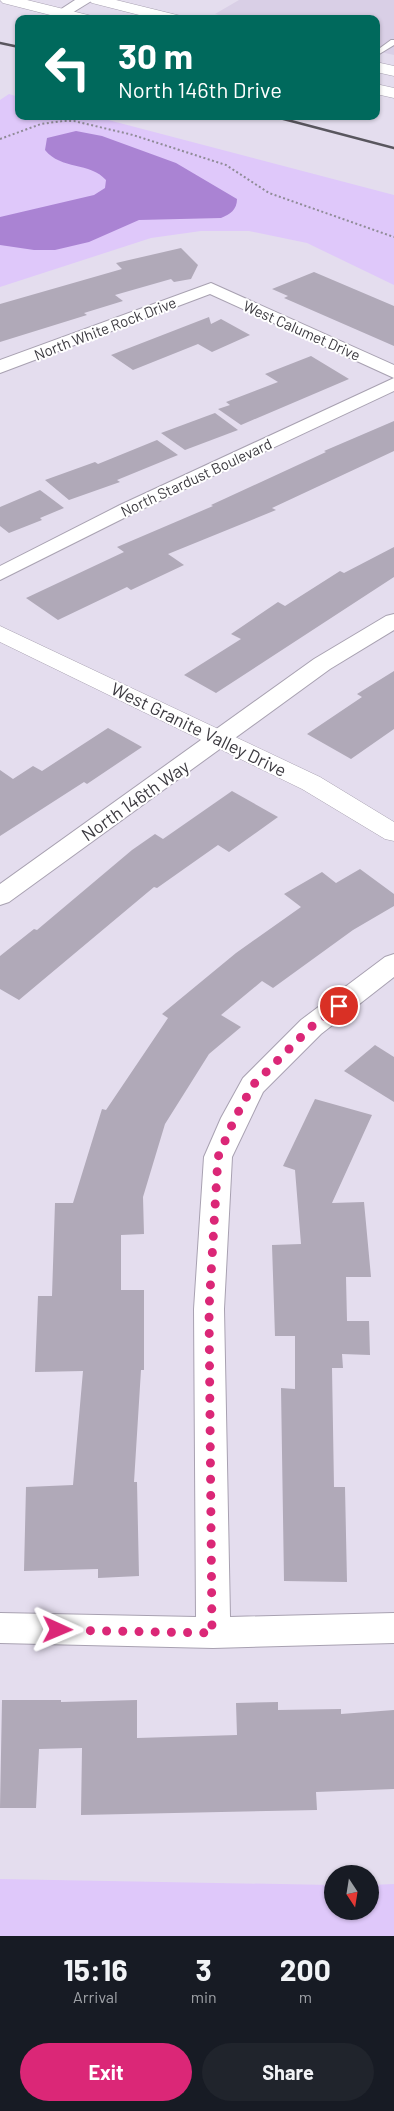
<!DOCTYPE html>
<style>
body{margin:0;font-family:Barlow,sans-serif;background:#20242c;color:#f1f3f6;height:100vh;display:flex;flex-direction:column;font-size:19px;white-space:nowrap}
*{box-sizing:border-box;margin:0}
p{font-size:16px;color:#9ea1a6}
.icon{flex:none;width:28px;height:28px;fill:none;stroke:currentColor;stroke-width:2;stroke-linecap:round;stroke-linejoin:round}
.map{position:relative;height:1936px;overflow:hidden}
.panel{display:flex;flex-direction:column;background:#171b24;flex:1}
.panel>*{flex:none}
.guide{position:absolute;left:15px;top:15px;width:365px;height:105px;border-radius:10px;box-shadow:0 1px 4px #0004;background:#00695c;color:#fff;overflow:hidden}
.needle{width:32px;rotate:168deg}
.controls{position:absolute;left:324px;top:1865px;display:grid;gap:10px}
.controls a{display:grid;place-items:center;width:55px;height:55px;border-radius:50%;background:#171b24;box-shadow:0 1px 4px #0004;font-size:25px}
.pin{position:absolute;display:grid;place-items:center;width:42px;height:42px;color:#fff;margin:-21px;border:2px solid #fff;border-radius:50%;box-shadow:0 1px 5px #0007}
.me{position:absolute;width:55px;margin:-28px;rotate:91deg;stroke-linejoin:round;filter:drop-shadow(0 0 4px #0008)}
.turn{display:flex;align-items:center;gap:18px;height:105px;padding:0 20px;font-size:22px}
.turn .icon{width:65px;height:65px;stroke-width:2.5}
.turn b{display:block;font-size:35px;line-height:42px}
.eta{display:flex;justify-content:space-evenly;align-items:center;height:85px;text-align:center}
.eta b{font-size:30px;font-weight:700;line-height:35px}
.button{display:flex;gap:10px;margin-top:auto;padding:10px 20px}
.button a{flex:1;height:58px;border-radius:30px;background:#db2777;color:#fff;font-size:20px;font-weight:700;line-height:58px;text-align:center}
.button a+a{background:#20242c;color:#f1f3f6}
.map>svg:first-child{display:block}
.built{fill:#d9cfe6}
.green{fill:#dfc8fa}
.water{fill:#aa83d3}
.building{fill:#b0a9b8}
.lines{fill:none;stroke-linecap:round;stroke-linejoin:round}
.service-casing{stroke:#a8a1b1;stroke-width:2}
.minor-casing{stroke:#a8a1b1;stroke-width:2}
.tertiary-casing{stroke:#a8a1b1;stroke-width:1}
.trunk-casing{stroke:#a8a1b1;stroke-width:1}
.path{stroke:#8f8b96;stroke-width:2;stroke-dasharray:2 2.5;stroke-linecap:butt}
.service{fill:#fff;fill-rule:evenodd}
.minor{fill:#fff;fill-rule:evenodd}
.tertiary{fill:#fff;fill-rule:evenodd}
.trunk{fill:#fff;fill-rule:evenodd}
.rail{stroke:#59565e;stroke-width:2.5}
.route{stroke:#db2777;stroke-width:9;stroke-dasharray:0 16.2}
.labels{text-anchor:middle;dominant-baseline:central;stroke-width:4;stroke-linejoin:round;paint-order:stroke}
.far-street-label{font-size:15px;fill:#3c3a40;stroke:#fff}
.street-label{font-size:18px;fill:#3c3a40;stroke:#fff}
</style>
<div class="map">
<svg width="394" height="1936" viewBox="0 0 394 1936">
<rect width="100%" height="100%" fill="#e4ddee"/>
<polygon class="built" points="239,0 394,0 394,55 376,51 376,19 235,19 215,14"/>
<g class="green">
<polygon points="9,94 19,97 19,116 93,116 394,195 394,285 307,243 249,231 201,231 151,238 0,287 0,100"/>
<polygon points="0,1879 332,1885 332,1911 370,1911 370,1885 394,1884 394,1936 0,1936"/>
</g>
<path class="water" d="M76,131L102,136L176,163L237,199C237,210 230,214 221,218L139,220L89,242L55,250H34L0,245V217L94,195L105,188L106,180C90,162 61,170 45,150L47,138Z"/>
<g class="building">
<polygon points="181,248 198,265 191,279 174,282 171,279 115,295 123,301 84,313 87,315 0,342 0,304 122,269 116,263"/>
<polygon points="314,272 394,306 394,346 284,298 288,296 272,289"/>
<polygon points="209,317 211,324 221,319 250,335 212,352 198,344 133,370 111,355"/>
<polygon points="311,356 349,379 241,425 218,409 230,405 226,402 278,382 265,374"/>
<polygon points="215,413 238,430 185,450 161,433"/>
<polygon points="394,421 394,451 272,508 276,510 168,554 184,565 131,590 127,587 58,620 26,598 124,552 117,547 213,506 211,505 326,452 324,451"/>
<polygon points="157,440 178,455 117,480 120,482 69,500 45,480 95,462 98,464"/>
<polygon points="40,490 64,508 40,518 42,520 9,533 0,526 0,507"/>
<polygon points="394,547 394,577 216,693 184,675 241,639 231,634 278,602 285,606 340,571 344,573"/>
<polygon points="394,671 394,729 351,759 307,734 362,697 357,694"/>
<polygon points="108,728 142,747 87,784 84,782 0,836 0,770 13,779 33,766 42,771"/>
<polygon points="232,791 278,817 229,852 218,845 157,888 154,887 19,1000 0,989 0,956 34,929 37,930 132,850 155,834 163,839"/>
<polygon points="360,869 394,894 394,906 353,930 273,988 262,981 221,1015 241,1027 209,1054 165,1124 143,1197 144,1234 121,1235 121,1290 144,1290 144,1370 141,1370 134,1482 137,1482 139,1576 98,1578 98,1569 24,1571 26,1487 73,1485 83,1371 35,1372 38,1296 52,1296 55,1203 73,1203 102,1109 106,1110 168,1018 162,1014 236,953 301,907 284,894 322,872 336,883"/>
<polygon points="375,1045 394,1057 394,1102 344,1071"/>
<polygon points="315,1099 372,1115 332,1203 364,1202 371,1277 346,1277 347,1321 369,1321 370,1355 342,1354 343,1368 332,1368 334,1487 345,1487 347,1582 284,1581 281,1388 295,1389 295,1336 275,1336 272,1245 301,1244 295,1170 283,1166"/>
<polygon points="2,1700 61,1700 61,1702 137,1700 137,1738 237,1735 236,1703 278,1702 278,1710 341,1709 341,1714 394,1710 394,1789 316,1792 317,1810 81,1815 82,1748 39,1749 36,1808 0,1808"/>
</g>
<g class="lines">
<g class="service-casing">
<polygon id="service" points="391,40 394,40 394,45 376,56 376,51"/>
</g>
<g class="minor-casing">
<g id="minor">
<polygon points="75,0 93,0 67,16 57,16 55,13"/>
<polygon points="211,283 394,365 394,378 210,294 0,373 0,360"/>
<polygon points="394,378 394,391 134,513 0,580 0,566 120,505"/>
<polygon points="394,614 394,630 330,669 9,902 0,905 0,884 314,659 386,616"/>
<polygon points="394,954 394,977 321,1034 263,1092 232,1157 224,1309 230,1617 394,1613 394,1643 213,1648 0,1643 0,1613 196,1617 194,1309 204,1157 221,1118 243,1078 301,1020 385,957"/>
</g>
</g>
<g class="tertiary-casing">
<polygon id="tertiary" points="0,626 320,777 394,822 394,841 385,839 302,789 0,642"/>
</g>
<g class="trunk-casing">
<g id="trunk">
<polygon points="0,0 27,0 92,16 94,19 66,19 3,3"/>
<polygon points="89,0 116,0 181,16 183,19 155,19 92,3"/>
<polygon points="376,62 394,66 394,76 376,72"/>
<polygon points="376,84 394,88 394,98 376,94"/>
</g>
</g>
<polyline class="path" points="0,139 41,124 63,121 74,121 133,135 226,165 269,193 394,237"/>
<use href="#service" class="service"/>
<use href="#minor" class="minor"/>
<use href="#tertiary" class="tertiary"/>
<use href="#trunk" class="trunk"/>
<g class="rail">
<polyline points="0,43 19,47"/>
<polyline points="272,116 394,148"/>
</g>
</g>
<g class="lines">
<polyline class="route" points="58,1630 212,1633 209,1309 218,1157 235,1118 253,1085 311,1027 339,1006"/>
</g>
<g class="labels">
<g class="far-street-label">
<text transform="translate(105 328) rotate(-21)">North White Rock Drive</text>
<text transform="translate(302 330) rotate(24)">West Calumet Drive</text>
<text transform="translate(196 477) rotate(-25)">North Stardust Boulevard</text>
</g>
<g class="street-label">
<text transform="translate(199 729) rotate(26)">West Granite Valley Drive</text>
<text transform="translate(135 800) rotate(-35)">North 146th Way</text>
</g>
</g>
</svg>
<div class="controls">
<a><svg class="needle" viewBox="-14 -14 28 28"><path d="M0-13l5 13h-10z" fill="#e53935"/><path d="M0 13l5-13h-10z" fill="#9ea1a6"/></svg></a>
</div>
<div class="pin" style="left:339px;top:1006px;background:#d93025"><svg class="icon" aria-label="arrive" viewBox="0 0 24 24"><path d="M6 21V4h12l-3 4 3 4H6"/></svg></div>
<svg class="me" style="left:58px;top:1630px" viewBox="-20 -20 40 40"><path d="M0-17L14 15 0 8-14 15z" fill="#db2777" stroke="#fff" stroke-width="4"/></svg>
<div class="guide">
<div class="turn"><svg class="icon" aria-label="left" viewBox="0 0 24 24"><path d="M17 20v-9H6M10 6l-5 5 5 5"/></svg><div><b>30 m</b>North 146th Drive</div></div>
</div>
</div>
<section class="panel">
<div class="eta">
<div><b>15:16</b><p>Arrival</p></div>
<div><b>3</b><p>min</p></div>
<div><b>200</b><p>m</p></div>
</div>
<div class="button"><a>Exit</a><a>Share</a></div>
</section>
